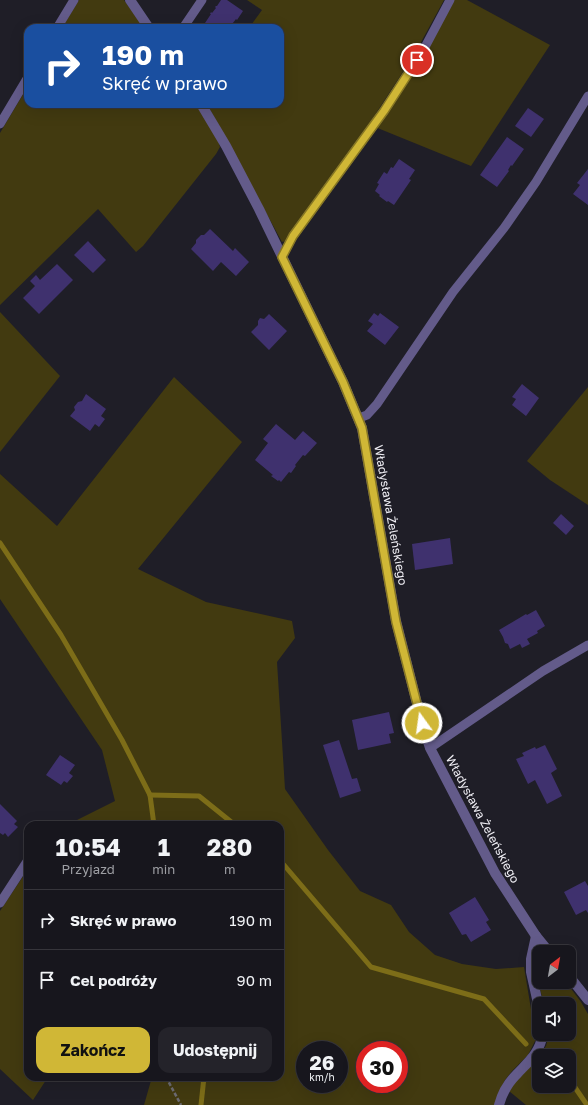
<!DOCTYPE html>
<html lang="pl">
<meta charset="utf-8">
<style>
body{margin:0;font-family:"Golos Text",sans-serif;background:#24232a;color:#f1f3f6;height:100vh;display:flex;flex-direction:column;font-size:15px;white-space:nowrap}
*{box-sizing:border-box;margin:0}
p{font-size:13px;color:#9e9fa4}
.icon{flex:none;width:22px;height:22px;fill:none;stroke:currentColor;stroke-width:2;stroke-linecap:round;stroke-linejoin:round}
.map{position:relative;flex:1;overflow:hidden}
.details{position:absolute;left:24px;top:821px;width:260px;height:260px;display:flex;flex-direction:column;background:#17161d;border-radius:12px;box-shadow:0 4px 16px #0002,0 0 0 1px #36353b}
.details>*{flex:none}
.banner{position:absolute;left:24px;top:24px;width:260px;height:84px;border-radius:12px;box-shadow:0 4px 16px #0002,0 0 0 1px #36353b;background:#1a4fa0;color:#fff;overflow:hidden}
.needle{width:26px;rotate:31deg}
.controls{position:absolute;left:532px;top:945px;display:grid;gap:8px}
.controls a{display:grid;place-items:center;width:44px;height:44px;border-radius:8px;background:#17161d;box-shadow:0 4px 16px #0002,0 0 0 1px #36353b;font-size:20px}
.speed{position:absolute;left:296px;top:1041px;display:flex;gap:8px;font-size:20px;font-weight:700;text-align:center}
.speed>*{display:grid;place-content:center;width:52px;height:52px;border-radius:50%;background:#17161d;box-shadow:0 4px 16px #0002,0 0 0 1px #36353b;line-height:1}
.speed small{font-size:10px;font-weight:400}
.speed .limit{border:6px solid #d22;background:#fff;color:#111}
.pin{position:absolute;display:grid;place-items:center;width:34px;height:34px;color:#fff;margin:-17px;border:2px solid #fff;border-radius:50%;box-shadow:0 1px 4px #0007}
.me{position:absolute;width:44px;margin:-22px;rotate:346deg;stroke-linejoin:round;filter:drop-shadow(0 0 3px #0008)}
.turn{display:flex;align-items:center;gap:14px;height:84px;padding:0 12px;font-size:18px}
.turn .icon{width:52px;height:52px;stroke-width:2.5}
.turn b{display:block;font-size:28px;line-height:34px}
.eta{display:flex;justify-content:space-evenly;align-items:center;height:68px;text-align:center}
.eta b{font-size:24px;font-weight:700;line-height:28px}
.primary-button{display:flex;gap:8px;margin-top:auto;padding:8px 12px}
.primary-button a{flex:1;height:46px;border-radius:12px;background:#d0b736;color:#111;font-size:16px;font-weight:700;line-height:46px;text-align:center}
.primary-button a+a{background:#24232a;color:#f1f3f6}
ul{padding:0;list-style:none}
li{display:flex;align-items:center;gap:12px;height:60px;padding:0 12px;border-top:1px solid #36353b}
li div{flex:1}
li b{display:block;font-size:15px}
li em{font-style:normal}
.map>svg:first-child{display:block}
.green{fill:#423a10;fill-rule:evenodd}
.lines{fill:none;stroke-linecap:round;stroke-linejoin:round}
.stream{stroke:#7d6d18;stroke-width:5}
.building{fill:#3f316e}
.path{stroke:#6c6b72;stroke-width:2.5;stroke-dasharray:4 2;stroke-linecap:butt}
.lane{stroke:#635b8a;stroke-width:9}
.street{stroke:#635b8a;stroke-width:10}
.route-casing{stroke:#877723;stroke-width:10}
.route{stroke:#d0b736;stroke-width:7}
.labels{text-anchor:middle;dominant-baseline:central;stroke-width:3;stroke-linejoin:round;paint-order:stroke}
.street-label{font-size:12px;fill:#f1f0f6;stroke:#1f1e27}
</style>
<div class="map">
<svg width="588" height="1105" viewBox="0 0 588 1105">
<rect width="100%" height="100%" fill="#1f1e27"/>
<g class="green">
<polygon points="79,0 124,0 144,28 62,28"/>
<polygon points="247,0 444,0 414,55 369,124 290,234 286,241 282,242 207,104 280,104 280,28 249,28 262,10"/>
<polygon points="454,0 467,0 550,45 471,166 375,127"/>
<polygon points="28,86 28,104 196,104 218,140 220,147 216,154 143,246 136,252 98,209 0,305 0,133"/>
<polygon points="0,312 60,376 0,452"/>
<path d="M174,377L242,442L138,569L206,602L292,621L295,638L277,662L285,789L328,850L360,891L391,905L409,932L435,955L462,964L496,969L524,967L536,1039L528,1055L512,1071L505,1080L498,1094L495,1105H144L152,1077H280V825H67L115,801L102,750L0,599V474L57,526ZM305,1050H339V1084H305ZM365,1050H399V1084H365Z"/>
<polygon points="588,387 588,505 550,480 527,461"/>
<polygon points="28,869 28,1077 48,1077 33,1100 0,1069 0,911"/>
<polygon points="539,961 539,982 566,982 581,1002 588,1014 588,1105 526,1105 509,1091 518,1077 535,1062 539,1056 539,1086 569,1086 569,1056 539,1056 546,1046 549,1034 569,1034 569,1004 544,1004 536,974"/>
</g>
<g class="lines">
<g class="stream">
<polyline points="0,543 61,635 122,740 150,795 154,825"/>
<polyline points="150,795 199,796 235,825"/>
<polyline points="280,862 284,865 371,967 484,999 526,1044"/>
<polyline points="569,1082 574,1086 587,1105"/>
<polyline points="201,1105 204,1077"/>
</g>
</g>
<g class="building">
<polygon points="221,0 227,0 243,11 237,20 236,19 229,28 213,28 205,23 211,14 210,14 211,12 212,13 216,8 215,7 216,6 217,6"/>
<polygon points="528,108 544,119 531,137 515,126"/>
<polygon points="507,137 524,149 512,166 511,165 508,170 509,171 497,187 480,175"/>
<polygon points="399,159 415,170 409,179 411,180 394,205 388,201 387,202 379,196 380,195 375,191 379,184 377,183 384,172 387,174 391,167 393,168"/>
<polygon points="588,169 588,205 573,194 580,185 577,183"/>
<polygon points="210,229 233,251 235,248 249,262 236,276 221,262 213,271 191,249 196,243 196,240 201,235 204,235"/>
<polygon points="88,241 106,260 93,273 74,255"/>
<polygon points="57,264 73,280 39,314 23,298 35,286 30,281 36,275 40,280"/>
<polygon points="374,313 378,316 380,313 399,327 385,345 367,331 373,324 368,321"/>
<polygon points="269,314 287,331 269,350 251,332 258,325 258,321 260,318 264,319"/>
<polygon points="522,384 539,398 526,416 512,405 516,399 512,397"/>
<polygon points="86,394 106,409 101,416 105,419 99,427 95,424 90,431 70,416 75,410 74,407 78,402 82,401"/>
<polygon points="276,424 295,440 303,431 317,443 305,456 303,455 295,465 296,466 291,473 289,472 281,482 279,480 278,481 271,476 273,475 255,460 268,443 263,439"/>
<polygon points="561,514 574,526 566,535 553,523"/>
<polygon points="450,538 453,564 415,570 412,544"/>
<polygon points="536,610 545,626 537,631 538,633 527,639 530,644 522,648 520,644 510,649 508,644 505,643 503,637 499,630 526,614 527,615"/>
<polygon points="389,712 394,733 389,734 391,743 358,750 352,720"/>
<polygon points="339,740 352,779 357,778 361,791 340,798 323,745"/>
<polygon points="545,745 557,769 551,773 562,796 547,804 535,780 528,784 516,759 524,756 522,753 535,747 536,749"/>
<polygon points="60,755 75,765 69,773 73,776 67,783 64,781 61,785 46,775"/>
<polygon points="0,804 17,821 14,824 18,827 8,837 5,833 3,835 0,833"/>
<polygon points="585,881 588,886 588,913 586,910 576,915 564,892"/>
<polygon points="475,897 489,920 486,922 491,930 471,942 466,934 462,935 449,913"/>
</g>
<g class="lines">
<polyline class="path" points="166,1077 181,1105"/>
<g class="lane">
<polyline points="57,28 74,0"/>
<polyline points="183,28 202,0"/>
<polyline points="0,124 28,77"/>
<polyline points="282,257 293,236 384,111 425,47 450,0"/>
<polyline points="359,418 367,415 377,404 453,292 504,228 536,182 588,96"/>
<polyline points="430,748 543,671 588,645"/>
<polyline points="0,903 28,860"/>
</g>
<g class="street">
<polyline points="130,0 149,28"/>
<polyline points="201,104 226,146 259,209 343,382 362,428 396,621 422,723 430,748 495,873 536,936 549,952"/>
<polyline points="536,936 531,959 531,972 539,1008"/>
<polyline points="569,976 588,1000"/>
<path d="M499,1105C502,1094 508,1083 516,1075C529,1061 539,1054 543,1034"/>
</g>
</g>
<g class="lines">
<g class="route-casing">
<polyline id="route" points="417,60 384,111 293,236 282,257 343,382 362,428 396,622 422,723"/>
</g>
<use href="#route" class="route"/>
</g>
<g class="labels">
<g class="street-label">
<text transform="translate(391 515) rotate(80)">Władysława Żeleńskiego</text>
<text transform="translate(483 819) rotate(62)">Władysława Żeleńskiego</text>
</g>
</g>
</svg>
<div class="controls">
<a><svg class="needle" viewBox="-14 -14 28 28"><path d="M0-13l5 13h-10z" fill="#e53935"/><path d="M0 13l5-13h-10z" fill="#9e9fa4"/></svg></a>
<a><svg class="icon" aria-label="sound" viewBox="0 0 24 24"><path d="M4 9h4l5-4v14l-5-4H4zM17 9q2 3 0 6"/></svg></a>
<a><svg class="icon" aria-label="layers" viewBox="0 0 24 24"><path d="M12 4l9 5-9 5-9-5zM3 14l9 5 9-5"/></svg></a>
</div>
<div class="speed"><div>26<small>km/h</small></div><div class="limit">30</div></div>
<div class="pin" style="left:417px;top:60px;background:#d93025"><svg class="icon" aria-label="arrive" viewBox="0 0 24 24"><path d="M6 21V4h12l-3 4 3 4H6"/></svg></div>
<svg class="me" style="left:422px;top:723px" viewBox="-20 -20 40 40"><circle r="17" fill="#d0b736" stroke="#fff" stroke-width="3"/><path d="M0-11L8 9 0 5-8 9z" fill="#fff"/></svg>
<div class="banner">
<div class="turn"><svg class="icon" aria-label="right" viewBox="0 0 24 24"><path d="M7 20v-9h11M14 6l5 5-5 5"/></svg><div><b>190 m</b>Skręć w prawo</div></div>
</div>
<section class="details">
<div class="eta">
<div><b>10:54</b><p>Przyjazd</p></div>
<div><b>1</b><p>min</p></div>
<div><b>280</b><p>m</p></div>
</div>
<ul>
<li><svg class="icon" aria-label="right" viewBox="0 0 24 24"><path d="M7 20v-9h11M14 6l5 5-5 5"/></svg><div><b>Skręć w prawo</b></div><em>190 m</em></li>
<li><svg class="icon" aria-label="arrive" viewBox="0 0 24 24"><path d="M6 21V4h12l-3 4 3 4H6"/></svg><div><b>Cel podróży</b></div><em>90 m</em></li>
</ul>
<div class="primary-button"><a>Zakończ</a><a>Udostępnij</a></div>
</section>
</div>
